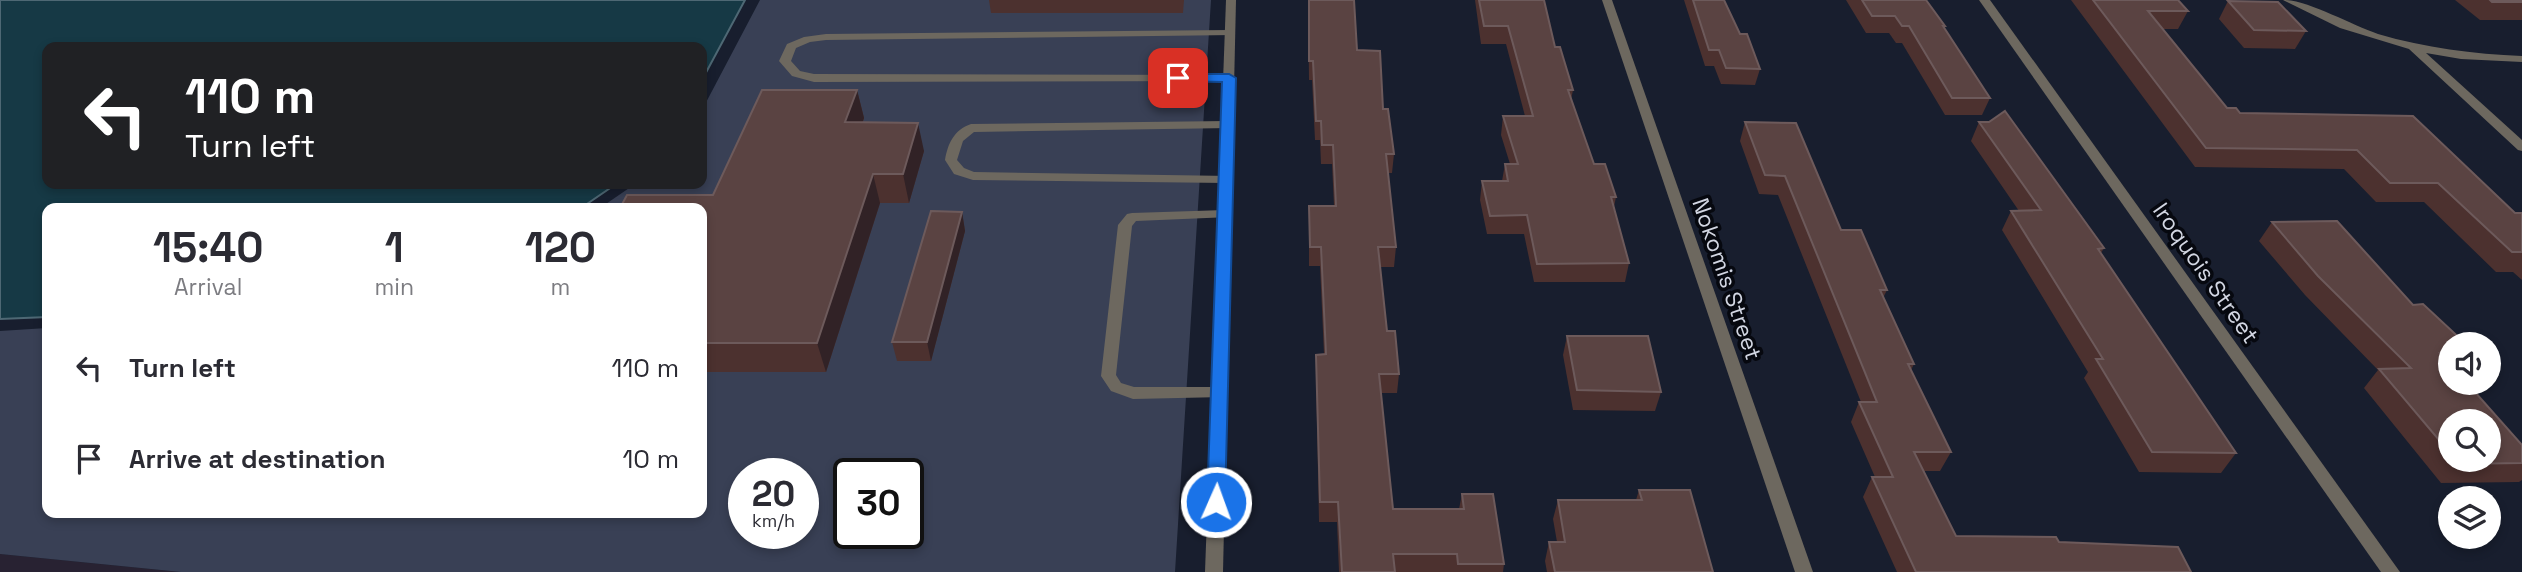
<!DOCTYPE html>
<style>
body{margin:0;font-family:"Space Grotesk",sans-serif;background:#f7f7f7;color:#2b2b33;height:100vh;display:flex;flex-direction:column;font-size:26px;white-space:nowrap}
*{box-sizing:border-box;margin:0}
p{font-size:23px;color:#7c7c81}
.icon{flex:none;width:38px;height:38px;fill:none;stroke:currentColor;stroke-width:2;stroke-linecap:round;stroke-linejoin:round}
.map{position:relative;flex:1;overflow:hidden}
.details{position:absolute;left:42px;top:203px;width:665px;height:315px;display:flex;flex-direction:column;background:#fff;border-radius:14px;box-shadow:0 4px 10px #0003}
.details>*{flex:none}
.hud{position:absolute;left:42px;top:42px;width:665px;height:147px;border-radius:14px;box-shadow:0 4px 10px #0003;background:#202124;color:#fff;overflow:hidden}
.fabs{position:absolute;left:2438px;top:332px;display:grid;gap:14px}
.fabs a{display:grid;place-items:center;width:63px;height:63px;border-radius:50%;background:#fff;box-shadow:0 4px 10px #0003;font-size:35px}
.speed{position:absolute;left:728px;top:458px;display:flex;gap:14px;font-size:35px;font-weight:700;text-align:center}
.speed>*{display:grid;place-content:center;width:91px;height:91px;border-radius:50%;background:#fff;box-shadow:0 4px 10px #0003;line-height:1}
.speed small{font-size:18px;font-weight:400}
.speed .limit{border:4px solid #111;border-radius:10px;background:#fff;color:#111}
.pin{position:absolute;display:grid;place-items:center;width:60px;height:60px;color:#fff;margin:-30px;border-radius:14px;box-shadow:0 4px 10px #0006}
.me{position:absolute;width:77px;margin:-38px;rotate:2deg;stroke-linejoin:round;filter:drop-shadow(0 0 5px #0008)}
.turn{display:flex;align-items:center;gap:24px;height:147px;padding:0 28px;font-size:32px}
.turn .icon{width:91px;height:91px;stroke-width:2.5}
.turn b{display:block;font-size:49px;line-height:60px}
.eta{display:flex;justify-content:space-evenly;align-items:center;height:119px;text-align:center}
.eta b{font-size:42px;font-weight:600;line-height:49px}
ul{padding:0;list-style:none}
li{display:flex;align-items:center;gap:21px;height:91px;padding:0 28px}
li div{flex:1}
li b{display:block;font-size:26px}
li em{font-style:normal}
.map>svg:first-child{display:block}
.commercial{fill:#282232}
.green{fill:#394055;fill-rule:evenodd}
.water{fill:#163945;stroke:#4e6874;stroke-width:2}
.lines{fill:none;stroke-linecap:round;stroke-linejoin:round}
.lane{fill:#6d685f;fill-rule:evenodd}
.street{fill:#6d685f;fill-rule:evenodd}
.wall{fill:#4c312f;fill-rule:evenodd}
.shaded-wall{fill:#312226}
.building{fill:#5a4342;stroke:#6d5a5b;stroke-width:2}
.route{fill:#1a73e8;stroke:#114b97;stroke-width:2}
.labels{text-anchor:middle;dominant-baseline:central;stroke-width:7;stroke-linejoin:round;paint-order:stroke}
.street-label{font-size:23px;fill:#d2d6e2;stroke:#06080f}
</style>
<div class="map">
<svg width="2522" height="572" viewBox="0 0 2522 572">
<rect width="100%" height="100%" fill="#181e2e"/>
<polygon class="commercial" points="0,554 181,572 0,572"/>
<path class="green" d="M760,0H1211L1175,572H181L0,554V331L47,328V513H702V208H600L635,184H702V110ZM744,474H803V534H744ZM849,474H908V534H849Z"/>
<polygon class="water" points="0,0 745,0 702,80 702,47 47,47 47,184 616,184 581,208 47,208 47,317 0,319"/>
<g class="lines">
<g class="lane">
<polygon points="1230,30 1234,31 1234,35 826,40 810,42 796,48 791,61 800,71 814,74 1233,75 1233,79 1229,81 814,82 792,76 779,61 787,44 804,37 826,34"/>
<path d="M1227,121L1231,122L1233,125L1231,128L974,132L963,141L957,160L964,168L974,172L1231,176L1232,179L1226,183L973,180L954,174L945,160C948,143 954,130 971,124Z"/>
<polygon points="1225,210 1232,214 1230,217 1136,221 1132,226 1116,375 1121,383 1134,387 1219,387 1224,389 1227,393 1224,397 1133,399 1111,391 1101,376 1118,225 1127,214 1132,213"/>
</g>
<g class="street">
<polygon points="1226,0 1236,0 1223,572 1205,572"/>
<polygon points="1602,0 1612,0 1813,572 1795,572"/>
<polygon points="1979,0 1990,0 2400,572 2381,572"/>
<path d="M2283,0C2308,0 2351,25 2378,34C2426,48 2473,54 2522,56V62L2461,59L2426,53L2522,140V151L2518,150L2409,49L2340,28Z"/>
</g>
</g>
<g class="wall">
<polygon points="989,0 1184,0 1183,13 991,13"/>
<polygon points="1308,0 1354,0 1357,50 1383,109 1394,154 1392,173 1388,173 1396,247 1394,267 1380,267 1387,331 1399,374 1397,393 1381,393 1393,509 1459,509 1462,494 1504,564 1503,572 1339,572 1337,522 1319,522 1316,374 1316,355 1324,354 1320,266 1309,266 1309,206 1334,206 1332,164 1321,164 1320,140 1315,140 1312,80 1309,80"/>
<polygon points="1475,0 1544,0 1555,47 1573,90 1571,100 1594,164 1616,197 1614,207 1629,263 1625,282 1534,282 1524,234 1487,234 1480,200 1482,181 1502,181 1505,164 1510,164 1501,135 1503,116 1525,116 1506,44 1481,44"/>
<polygon points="1684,0 1724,0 1740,34 1760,69 1755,85 1721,84 1714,66 1705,66"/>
<polygon points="1846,0 1926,0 1945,26 1944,28 1990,98 1982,115 1945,115 1902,43 1896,43 1889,33 1866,33"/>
<polygon points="2071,0 2178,0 2188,11 2178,29 2163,29 2227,108 2240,113 2413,116 2515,213 2522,213 2522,280 2513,272 2496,272 2424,202 2376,202 2344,169 2195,167"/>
<polygon points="2455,0 2522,0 2522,20 2480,20"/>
<polygon points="2228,1 2306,31 2295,49 2244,48 2219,19"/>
<polygon points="857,90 864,118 863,122 924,151 909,203 880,203 826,372 702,372 702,208"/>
<polygon points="1745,122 1841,230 1887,290 1883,298 1914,364 1911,370 1951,452 1940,471 1924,471 1956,536 2059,542 2191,572 1897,572 1863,497 1872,477 1875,477 1851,422 1859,402 1861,402 1778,195 1759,194 1740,141"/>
<polygon points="1979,122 2104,248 2101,253 2236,453 2221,473 2139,472 2084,378 2088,372 2002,230 2011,211 2019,211 1971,141"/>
<polygon points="962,212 965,231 931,361 897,361 892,342"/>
<path d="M2272,222L2450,345V383L2522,445V480L2519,482L2441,483L2364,388L2378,370L2305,295L2259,241ZM2450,422L2488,460H2450Z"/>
<polygon points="1567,336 1661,392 1655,411 1573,410 1563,355"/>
<polygon points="1639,490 1713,572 1547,572 1545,561 1549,542 1557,542 1553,519 1558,500 1636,500"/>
</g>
<g class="shaded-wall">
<polygon points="857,90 864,118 852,150 845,122"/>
<polygon points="918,123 924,151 909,203 903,174"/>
<polygon points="873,174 880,203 826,372 817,343"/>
<polygon points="962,212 965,231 931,361 927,342"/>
</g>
<g class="building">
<polygon points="1309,0 1354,0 1357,50 1380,51 1383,109 1388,109 1394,154 1386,154 1396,247 1378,247 1387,331 1395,331 1399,374 1379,374 1393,509 1464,509 1462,494 1493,494 1504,564 1458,564 1457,554 1393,554 1395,572 1342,572 1338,502 1320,502 1316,355 1326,354 1321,247 1310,247 1309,206 1336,206 1333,145 1322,145 1321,121 1316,121 1313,61 1309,61"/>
<polygon points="1479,0 1544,0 1555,47 1560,47 1573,90 1568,90 1594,164 1605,164 1616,197 1611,197 1629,263 1537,264 1527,215 1490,216 1482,181 1508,181 1505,164 1518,164 1503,116 1533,116 1508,26 1484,26"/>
<polygon points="1693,0 1724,0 1740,34 1747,34 1760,69 1726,68 1719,50 1709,50"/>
<polygon points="1862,0 1926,0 1945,26 1943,26 1990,98 1952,98 1909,26 1902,26 1895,16 1872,16"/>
<polygon points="2093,0 2178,0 2188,11 2148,11 2227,108 2236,108 2240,113 2413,116 2515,213 2522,213 2522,252 2512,252 2438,183 2390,183 2357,150 2206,148"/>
<polygon points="2490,0 2522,0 2522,2 2492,2"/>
<polygon points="2228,1 2278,2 2306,31 2254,30"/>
<polygon points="762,90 857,90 845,122 918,123 903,174 873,174 817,343 702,343 702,208 620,208 627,195 713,195"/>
<polygon points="2005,111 2104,248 2098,249 2236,453 2152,452 2096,359 2103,359 2011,211 2041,210 1979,122 1989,122"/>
<polygon points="1745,122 1796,123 1841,230 1861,230 1887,290 1880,290 1914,364 1908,364 1951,452 1914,452 1956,536 2056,537 2059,542 2178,547 2191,572 1916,572 1872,477 1893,477 1859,402 1877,402 1785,176 1765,175"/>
<polygon points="931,211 962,212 927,342 892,342"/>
<polygon points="2337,221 2413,305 2423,304 2467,345 2450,345 2450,352 2440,353 2450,364 2450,383 2467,383 2522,445 2522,463 2459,464 2456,460 2488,460 2488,422 2450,422 2450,453 2379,369 2411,368 2318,276 2272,222"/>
<polygon points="1567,336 1648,336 1661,392 1577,390"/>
<polygon points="1639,490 1690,490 1713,572 1555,572 1549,542 1565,542 1558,500 1642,500"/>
</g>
<polygon class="route" points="1178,74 1229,74 1236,78 1225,502 1223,507 1216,509 1209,507 1207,502 1222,82 1173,81 1171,78"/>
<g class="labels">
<g class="street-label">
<text transform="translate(2206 273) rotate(55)">Iroquois Street</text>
<text transform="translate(1727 279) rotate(71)">Nokomis Street</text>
</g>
</g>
</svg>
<div class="fabs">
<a><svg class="icon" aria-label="sound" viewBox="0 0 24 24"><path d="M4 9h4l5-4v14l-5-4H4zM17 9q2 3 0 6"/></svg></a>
<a><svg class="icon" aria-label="search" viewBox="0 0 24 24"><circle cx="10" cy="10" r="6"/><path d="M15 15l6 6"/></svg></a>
<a><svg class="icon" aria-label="layers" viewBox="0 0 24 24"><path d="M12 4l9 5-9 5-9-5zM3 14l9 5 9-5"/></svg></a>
</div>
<div class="speed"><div>20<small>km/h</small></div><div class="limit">30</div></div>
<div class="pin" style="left:1178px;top:78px;background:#d93025"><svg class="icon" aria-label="arrive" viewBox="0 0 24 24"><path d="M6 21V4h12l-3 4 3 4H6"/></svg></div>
<svg class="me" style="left:1216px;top:502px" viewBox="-20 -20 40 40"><circle r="17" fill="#1a73e8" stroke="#fff" stroke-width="3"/><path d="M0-11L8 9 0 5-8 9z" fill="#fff"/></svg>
<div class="hud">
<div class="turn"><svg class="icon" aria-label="left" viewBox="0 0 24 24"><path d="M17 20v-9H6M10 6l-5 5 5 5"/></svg><div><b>110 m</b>Turn left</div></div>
</div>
<section class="details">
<div class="eta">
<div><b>15:40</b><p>Arrival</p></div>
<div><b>1</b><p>min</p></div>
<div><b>120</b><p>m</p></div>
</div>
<ul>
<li><svg class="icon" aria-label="left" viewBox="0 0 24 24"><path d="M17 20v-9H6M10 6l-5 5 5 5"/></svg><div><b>Turn left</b></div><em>110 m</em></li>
<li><svg class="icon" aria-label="arrive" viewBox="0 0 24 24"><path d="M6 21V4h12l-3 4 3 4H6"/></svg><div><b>Arrive at destination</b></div><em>10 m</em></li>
</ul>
</section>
</div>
